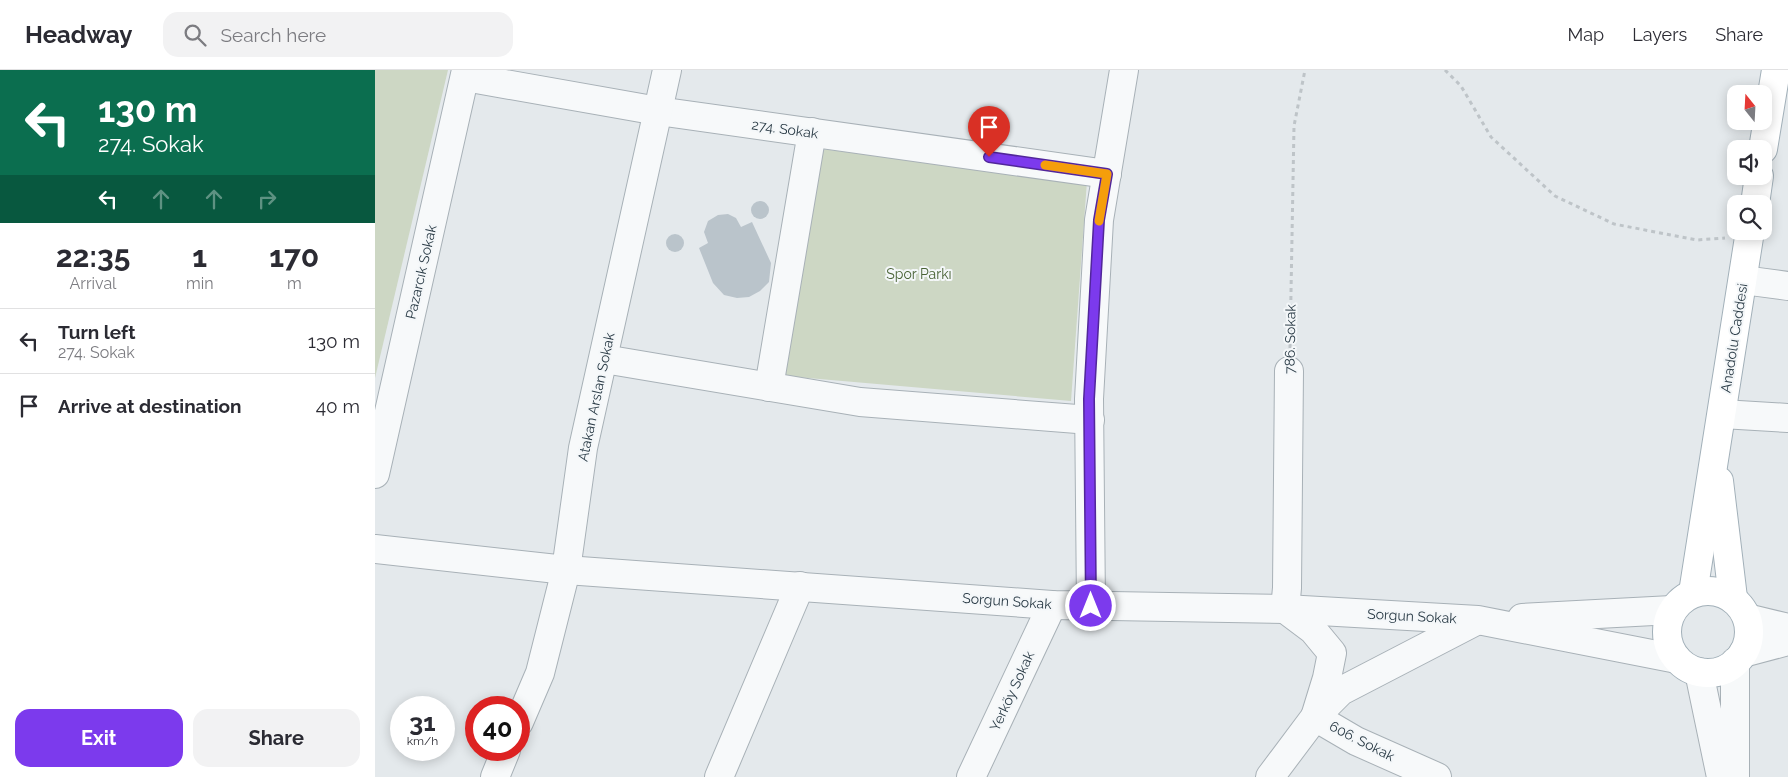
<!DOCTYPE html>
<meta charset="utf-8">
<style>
body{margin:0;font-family:Raleway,sans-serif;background:#f2f2f3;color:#2b2b33;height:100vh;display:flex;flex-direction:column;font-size:19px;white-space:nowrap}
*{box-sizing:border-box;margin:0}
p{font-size:16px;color:#7c7c81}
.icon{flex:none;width:28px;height:28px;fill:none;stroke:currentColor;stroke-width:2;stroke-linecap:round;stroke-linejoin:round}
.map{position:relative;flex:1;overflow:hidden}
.side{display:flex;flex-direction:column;background:#fff;width:375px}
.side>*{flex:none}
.top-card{background:#0b6e4f;color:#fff;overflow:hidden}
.needle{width:32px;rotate:342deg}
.buttons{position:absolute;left:1352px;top:15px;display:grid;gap:10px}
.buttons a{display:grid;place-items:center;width:45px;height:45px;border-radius:10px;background:#fff;box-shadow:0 2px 12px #0003;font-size:25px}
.speed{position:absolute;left:15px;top:626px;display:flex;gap:10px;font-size:25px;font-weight:700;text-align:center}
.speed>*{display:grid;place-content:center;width:65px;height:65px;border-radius:50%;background:#fff;box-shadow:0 2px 12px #0003;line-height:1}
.speed small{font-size:12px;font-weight:400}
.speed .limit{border:8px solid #d22;background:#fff;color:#111}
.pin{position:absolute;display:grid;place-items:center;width:42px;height:42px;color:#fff;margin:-51px -21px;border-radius:50% 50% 50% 0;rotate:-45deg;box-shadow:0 0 5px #0007}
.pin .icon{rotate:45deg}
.me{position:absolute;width:55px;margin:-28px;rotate:0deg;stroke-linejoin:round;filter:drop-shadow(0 0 4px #0008)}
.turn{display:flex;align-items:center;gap:18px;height:105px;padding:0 15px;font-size:22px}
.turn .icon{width:65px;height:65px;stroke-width:2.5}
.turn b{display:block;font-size:35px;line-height:42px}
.lanes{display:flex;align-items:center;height:48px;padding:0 15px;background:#0003;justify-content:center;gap:25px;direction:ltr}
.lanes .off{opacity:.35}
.eta{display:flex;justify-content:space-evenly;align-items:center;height:85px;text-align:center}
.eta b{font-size:30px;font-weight:700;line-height:35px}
.primary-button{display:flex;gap:10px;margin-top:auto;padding:10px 15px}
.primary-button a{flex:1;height:58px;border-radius:15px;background:#7c3aed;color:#fff;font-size:20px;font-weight:700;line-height:58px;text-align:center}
.primary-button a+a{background:#f2f2f3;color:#2b2b33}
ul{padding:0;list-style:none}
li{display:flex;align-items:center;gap:15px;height:65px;padding:0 15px;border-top:1px solid #e1e1e2}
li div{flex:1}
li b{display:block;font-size:19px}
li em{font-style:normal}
header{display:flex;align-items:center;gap:30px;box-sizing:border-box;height:70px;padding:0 25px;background:#fff;border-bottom:1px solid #e1e1e2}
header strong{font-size:24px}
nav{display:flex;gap:28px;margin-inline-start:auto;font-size:18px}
.search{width:350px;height:45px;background:#f2f2f3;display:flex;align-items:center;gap:12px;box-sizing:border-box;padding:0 18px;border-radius:15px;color:#7c7c81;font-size:19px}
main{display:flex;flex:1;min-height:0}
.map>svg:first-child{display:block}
.green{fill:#cdd7c4}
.building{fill:#bac4cb}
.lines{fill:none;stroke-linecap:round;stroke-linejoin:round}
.minor-casing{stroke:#a8b1b7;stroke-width:30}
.major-casing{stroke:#a2b0b9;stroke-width:30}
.path{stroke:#bec4c8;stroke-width:3;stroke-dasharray:4 4;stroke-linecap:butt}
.minor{stroke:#f7f9fa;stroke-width:28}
.major{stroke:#fff;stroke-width:28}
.route-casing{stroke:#51269a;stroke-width:12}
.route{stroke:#7c3aed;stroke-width:9}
.slow{stroke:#f59e0b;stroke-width:9}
.labels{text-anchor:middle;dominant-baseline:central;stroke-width:4;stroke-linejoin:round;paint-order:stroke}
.street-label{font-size:14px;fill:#2a3b46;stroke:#f4f7f9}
.park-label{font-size:14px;fill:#496336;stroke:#f4f7f9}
</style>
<header>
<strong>Headway</strong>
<div class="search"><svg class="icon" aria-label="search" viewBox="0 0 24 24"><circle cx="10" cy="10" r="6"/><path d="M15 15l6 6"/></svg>Search here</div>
<nav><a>Map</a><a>Layers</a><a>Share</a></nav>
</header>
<main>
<section class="side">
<div class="top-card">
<div class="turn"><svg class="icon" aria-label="left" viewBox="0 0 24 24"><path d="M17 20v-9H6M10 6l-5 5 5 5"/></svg><div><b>130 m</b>274. Sokak</div></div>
<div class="lanes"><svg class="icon" aria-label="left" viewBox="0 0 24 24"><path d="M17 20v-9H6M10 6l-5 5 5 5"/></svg><svg class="icon off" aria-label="ahead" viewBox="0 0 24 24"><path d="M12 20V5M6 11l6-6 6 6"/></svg><svg class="icon off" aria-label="ahead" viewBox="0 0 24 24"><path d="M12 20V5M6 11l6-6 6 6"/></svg><svg class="icon off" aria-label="right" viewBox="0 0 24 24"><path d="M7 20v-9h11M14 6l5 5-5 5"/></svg></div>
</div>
<div class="eta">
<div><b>22:35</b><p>Arrival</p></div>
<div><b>1</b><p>min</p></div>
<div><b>170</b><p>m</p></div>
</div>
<ul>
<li><svg class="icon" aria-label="left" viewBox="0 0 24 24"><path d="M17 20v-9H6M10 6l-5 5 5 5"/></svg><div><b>Turn left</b><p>274. Sokak</p></div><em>130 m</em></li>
<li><svg class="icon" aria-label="arrive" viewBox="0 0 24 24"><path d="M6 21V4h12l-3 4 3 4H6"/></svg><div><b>Arrive at destination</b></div><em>40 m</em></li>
</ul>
<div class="primary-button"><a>Exit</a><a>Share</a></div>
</section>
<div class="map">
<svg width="1413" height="707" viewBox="0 0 1413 707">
<rect width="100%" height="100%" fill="#e4e9ec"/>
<g class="green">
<polygon points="0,0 73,0 0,308"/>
<polygon points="446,79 712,111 696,331 410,306"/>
</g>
<g class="building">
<circle cx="385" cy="140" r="9"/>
<polygon points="353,144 361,148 366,157 377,152 396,193 394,212 385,221 374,227 362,228 349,225 338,213 324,178 333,173 329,162 333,151 343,145"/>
<circle cx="300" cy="173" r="9"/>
</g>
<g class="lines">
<g class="minor-casing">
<g id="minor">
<polyline points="90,7 283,41 732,104"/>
<polyline points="1368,210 1413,216"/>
<polyline points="229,289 485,332 715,350"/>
<polyline points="914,301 912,518 910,539 938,560 957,583 952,608 940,647 981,671 1062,707"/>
<polyline points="394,317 437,62"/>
<polyline points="1347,344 1413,348"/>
<polyline points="0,404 91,0"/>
<polyline points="0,479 191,500 677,535 910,539 1103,550 1302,589"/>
<polyline points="716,536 714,329 724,150 749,0"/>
<polyline points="1147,548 1297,540"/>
<polyline points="1372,548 1413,558"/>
<polyline points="1368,583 1413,571"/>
<polyline points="1360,592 1360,707"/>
<polyline points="1324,602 1346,707"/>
<polyline points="144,652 165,603 191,500 208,378 292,0"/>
<polyline points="120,707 131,680"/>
<polyline points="344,707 425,516"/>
<polyline points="596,707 677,535"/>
<polyline points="895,707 940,647 966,621 1101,551"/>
</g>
</g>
<g class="major-casing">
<g id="major">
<polyline points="1388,79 1401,0"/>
<polyline points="1380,134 1384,106"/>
<polyline points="1344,411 1358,528"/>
<circle cx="1333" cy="562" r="41"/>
<polyline points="1318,523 1375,161"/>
</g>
</g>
<g class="path">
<polyline points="1070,0 1086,16 1116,67 1180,126 1239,154 1322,170 1350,168"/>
<polyline points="915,278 919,56 930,0"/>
</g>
<use href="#minor" class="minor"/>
<use href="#major" class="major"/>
</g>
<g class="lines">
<g class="route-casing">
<polyline id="route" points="614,87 732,104 724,150 714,329 716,536"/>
</g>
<use href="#route" class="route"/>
<polyline class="slow" points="670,95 732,104 724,151"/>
</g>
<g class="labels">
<g class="street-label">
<text transform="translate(410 59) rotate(8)">274. Sokak</text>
<text transform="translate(46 202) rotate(-77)">Pazarcık Sokak</text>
<text transform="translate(1359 268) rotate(-81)">Anadolu Caddesi</text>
<text transform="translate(915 269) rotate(-89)">786. Sokak</text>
<text transform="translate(221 327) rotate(-78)">Atakan Arslan Sokak</text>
<text transform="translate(632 531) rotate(4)">Sorgun Sokak</text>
<text transform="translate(1037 546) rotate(3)">Sorgun Sokak</text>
<text transform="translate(637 621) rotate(-65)">Yerköy Sokak</text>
<text transform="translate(987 671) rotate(27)">606. Sokak</text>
</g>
<g class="park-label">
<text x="544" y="204">Spor Parkı</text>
</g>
</g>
</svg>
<div class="buttons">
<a><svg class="needle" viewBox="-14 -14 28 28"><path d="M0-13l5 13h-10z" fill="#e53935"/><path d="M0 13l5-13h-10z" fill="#7c7c81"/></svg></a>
<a><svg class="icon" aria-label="sound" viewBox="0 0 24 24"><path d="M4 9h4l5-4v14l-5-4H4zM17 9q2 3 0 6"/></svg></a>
<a><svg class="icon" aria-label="search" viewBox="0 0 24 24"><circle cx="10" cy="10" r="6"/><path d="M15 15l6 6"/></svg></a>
</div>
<div class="speed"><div>31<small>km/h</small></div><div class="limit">40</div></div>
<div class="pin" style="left:614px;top:87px;background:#d93025"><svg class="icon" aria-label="arrive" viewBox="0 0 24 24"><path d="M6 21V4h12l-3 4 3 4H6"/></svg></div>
<svg class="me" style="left:716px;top:536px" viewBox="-20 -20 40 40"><circle r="17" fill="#7c3aed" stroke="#fff" stroke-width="3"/><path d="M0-11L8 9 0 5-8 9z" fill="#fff"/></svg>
</div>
</main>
